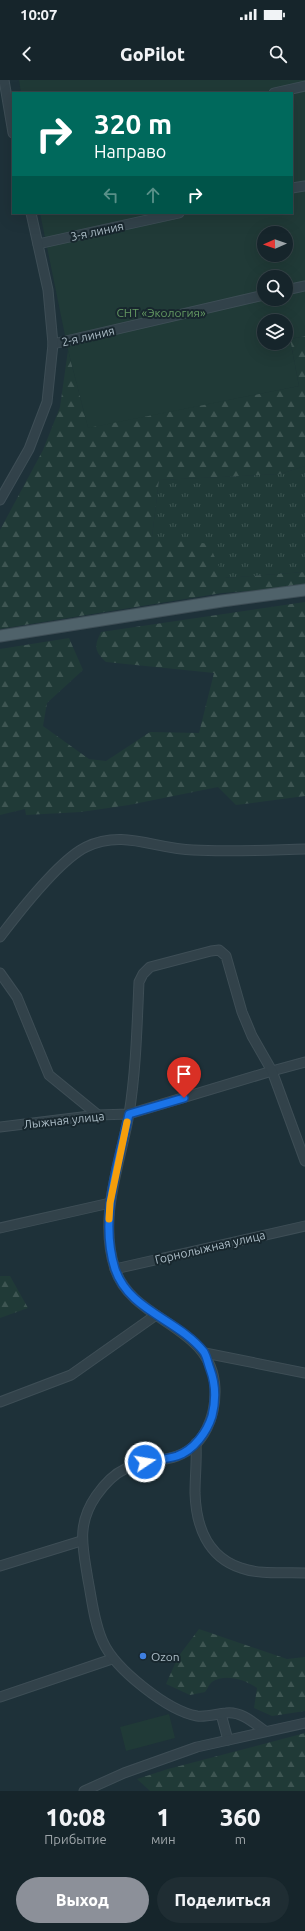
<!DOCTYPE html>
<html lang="ru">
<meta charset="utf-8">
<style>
body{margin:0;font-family:Ubuntu,sans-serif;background:#1f2d33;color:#f1f3f6;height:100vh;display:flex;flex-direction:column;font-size:15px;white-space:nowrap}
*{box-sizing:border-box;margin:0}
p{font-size:13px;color:#9ea5a9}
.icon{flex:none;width:22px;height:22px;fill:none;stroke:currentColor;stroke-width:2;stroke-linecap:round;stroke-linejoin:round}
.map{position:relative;height:1711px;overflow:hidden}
.sheet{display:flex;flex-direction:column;background:#16252b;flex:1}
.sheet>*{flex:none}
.hud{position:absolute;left:12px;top:12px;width:281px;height:122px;border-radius:0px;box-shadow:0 4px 16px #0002,0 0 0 1px #354247;background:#00695c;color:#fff;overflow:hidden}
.needle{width:26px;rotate:268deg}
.fabs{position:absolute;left:257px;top:146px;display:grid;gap:8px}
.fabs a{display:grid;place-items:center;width:36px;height:36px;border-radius:50%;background:#16252b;box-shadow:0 4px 16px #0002,0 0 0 1px #354247;font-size:20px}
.pin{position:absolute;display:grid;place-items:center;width:34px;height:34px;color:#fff;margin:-41px -17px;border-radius:50% 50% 50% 0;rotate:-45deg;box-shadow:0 0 4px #0007}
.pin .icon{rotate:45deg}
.me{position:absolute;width:44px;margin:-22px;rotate:78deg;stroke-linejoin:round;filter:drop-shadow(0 0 3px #0008)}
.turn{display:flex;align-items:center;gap:14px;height:84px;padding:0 16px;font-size:18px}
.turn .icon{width:52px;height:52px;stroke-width:2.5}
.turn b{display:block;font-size:28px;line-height:34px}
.lanes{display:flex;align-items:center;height:38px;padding:0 16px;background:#0003;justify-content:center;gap:20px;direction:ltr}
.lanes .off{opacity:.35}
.eta{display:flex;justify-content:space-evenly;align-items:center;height:68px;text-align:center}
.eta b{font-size:24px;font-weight:800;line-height:28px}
.cta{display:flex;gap:8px;margin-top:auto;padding:8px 16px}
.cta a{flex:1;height:46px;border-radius:24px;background:#8c9099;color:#fff;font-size:16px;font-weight:800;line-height:46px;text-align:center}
.cta a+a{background:#1f2d33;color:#f1f3f6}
.status{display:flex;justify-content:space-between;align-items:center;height:28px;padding:0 20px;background:#16252b;direction:ltr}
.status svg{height:11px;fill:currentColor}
header{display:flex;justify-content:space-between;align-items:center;height:52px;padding:0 16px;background:#16252b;font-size:18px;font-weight:800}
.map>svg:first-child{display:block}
.grass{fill:url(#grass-tufts)}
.forest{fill:url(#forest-firs)}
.garden{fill:#203a37;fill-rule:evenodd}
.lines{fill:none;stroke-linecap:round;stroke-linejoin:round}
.minor-casing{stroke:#3e4e56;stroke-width:11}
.major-casing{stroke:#3e4e56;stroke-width:13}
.minor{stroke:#32424a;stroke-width:9}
.major{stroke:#4f626a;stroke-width:11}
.route-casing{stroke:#114b97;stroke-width:10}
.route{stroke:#1a73e8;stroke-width:7}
.slow{stroke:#f59e0b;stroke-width:7}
.shop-dot{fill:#3f7fe0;stroke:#18272e;stroke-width:1.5}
.labels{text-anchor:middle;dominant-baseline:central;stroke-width:4;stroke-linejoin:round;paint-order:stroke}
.street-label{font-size:12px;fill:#acbdc7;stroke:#18272e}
.park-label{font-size:12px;fill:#649962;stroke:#18272e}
.poi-label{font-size:12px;fill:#acbdc7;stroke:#18272e;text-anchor:start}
</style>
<div class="status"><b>10:07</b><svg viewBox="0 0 49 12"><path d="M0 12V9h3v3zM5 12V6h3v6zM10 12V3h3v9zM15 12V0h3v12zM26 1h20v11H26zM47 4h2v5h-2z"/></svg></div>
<header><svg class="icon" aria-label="back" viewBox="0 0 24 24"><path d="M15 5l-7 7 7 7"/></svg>GoPilot<svg class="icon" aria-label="search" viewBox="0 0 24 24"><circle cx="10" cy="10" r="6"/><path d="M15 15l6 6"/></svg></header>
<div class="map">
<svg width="305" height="1711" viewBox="0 0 305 1711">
<defs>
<pattern id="grass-tufts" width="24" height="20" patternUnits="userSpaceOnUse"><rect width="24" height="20" fill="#203a37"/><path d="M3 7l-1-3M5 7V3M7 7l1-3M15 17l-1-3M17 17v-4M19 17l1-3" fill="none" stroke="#3e5552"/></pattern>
<pattern id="forest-firs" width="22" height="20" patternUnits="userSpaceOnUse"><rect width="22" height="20" fill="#203a37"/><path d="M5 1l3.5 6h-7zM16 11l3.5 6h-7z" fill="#3e5552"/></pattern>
</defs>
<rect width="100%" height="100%" fill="#1e3139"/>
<polygon class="grass" points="305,386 305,492 224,498 152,456 159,400 280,394"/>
<g class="forest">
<polygon points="305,256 305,386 280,394 159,400 152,456 209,464 224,498 305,492 305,507 222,513 0,549 0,450 43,370 60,327 68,270 88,347 299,306 290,259"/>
<path d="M305,522V716L236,725L218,707L129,725L81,732L26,735L25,729L0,735V569L69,558L83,590L47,623L43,646L89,679L106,681L150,652L199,653L214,593L106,582C94,571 94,566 101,552Z"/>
<polygon points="0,1196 10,1196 28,1228 0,1238"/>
<path d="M199,1549L287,1579L305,1577V1631L272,1636L254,1628L257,1608C246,1600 225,1593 212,1602C209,1604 207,1610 205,1612L190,1615L166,1604L178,1577Z"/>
<polygon points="305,1653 305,1711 150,1711 137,1699 168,1689"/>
</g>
<g class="garden">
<path d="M19,0H305V256L290,259L299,306L88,348L68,270L40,133H292V13H21ZM264,153H286V175H264ZM264,197H286V219H264ZM264,241H286V263H264Z"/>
<polygon points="169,1634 175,1658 126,1671 120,1647"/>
</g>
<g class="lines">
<g class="minor-casing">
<g id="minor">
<polyline points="4,0 13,53"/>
<polyline points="274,13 305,6"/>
<polyline points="292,108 305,106"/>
<polyline points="38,164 179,133"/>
<polyline points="286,210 305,206"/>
<polyline points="53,264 264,215"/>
<polyline points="0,420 29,369 47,322 53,264 48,210 31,133"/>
<path d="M0,857C19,832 59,780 86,767C123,749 155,769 193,770C230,772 267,770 305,769"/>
<polyline points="0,893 17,917 49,995 98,1035"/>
<polyline points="0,1047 98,1035 129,1034 272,991 305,982"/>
<polyline points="0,1148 110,1123"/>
<polyline points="115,1189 305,1146"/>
<polyline points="205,1273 305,1293"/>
<polyline points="0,1322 71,1295 156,1235"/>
<path d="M196,1363C197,1380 195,1396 195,1413C196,1445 207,1477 241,1488C260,1495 285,1492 305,1493"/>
<polyline points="0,1486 81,1461"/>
<polyline points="0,1617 112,1579"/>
<polyline points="221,1634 228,1660"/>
<path d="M265,1651C254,1643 241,1631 226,1633C216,1634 207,1637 197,1636C168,1631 115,1589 103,1562C94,1543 92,1520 88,1500C83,1468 76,1445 96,1416C103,1406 114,1394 125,1389C141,1381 160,1382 177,1376C205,1366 216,1335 215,1308C212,1244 133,1243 115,1189C98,1137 120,1085 129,1034C136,991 137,946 139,902L143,894L150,887L211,871L219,870L226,876L242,932L252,956L272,991L305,1081"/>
<polyline points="84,1711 124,1693 197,1667 305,1643"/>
</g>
</g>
<g class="major-casing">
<polyline id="major" points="0,556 222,521 305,510"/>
</g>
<use href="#minor" class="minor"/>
<use href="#major" class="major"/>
</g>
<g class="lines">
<g class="route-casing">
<path id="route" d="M145,1382C155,1380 167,1379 177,1376C194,1370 207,1352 212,1336C216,1320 216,1305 210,1289C208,1284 207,1277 204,1272C178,1239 129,1231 115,1189C99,1139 118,1084 129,1034L184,1018"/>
</g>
<use href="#route" class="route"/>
<polyline class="slow" points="109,1139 110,1123 127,1042"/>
</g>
<circle class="shop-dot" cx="143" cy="1576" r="4"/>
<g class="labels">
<g class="street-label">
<text transform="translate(97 151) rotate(-12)">3-я линия</text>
<text transform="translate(88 256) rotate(-13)">2-я линия</text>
<text transform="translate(64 1040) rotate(-6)">Лыжная улица</text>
<text transform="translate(210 1167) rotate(-13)">Горнолыжная улица</text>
</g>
<g class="park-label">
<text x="161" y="232">СНТ «Экология»</text>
</g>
<g class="poi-label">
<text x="151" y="1576">Ozon</text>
</g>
</g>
</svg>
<div class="fabs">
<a><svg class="needle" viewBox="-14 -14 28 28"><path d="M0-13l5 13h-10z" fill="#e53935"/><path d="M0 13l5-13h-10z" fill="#9ea5a9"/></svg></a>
<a><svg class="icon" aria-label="search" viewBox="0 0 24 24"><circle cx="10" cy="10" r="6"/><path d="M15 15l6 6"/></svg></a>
<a><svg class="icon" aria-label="layers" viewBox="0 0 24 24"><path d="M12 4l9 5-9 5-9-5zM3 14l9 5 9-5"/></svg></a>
</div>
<div class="pin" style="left:184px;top:1018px;background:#d93025"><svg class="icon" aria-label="arrive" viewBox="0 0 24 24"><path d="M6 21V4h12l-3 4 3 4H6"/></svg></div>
<svg class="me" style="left:145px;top:1382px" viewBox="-20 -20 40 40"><circle r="17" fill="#1a73e8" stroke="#fff" stroke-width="3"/><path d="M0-11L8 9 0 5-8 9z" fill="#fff"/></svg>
<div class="hud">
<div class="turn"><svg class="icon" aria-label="right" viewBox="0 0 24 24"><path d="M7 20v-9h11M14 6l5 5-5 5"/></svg><div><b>320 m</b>Направо</div></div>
<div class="lanes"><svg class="icon off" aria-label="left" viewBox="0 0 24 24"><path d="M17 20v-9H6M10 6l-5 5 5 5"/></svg><svg class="icon off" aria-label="ahead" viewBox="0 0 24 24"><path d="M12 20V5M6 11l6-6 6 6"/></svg><svg class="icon" aria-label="right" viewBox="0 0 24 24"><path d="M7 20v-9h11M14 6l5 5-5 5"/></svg></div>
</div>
</div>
<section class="sheet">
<div class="eta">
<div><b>10:08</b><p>Прибытие</p></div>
<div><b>1</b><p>мин</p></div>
<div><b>360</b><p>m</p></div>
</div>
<div class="cta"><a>Выход</a><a>Поделиться</a></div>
</section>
